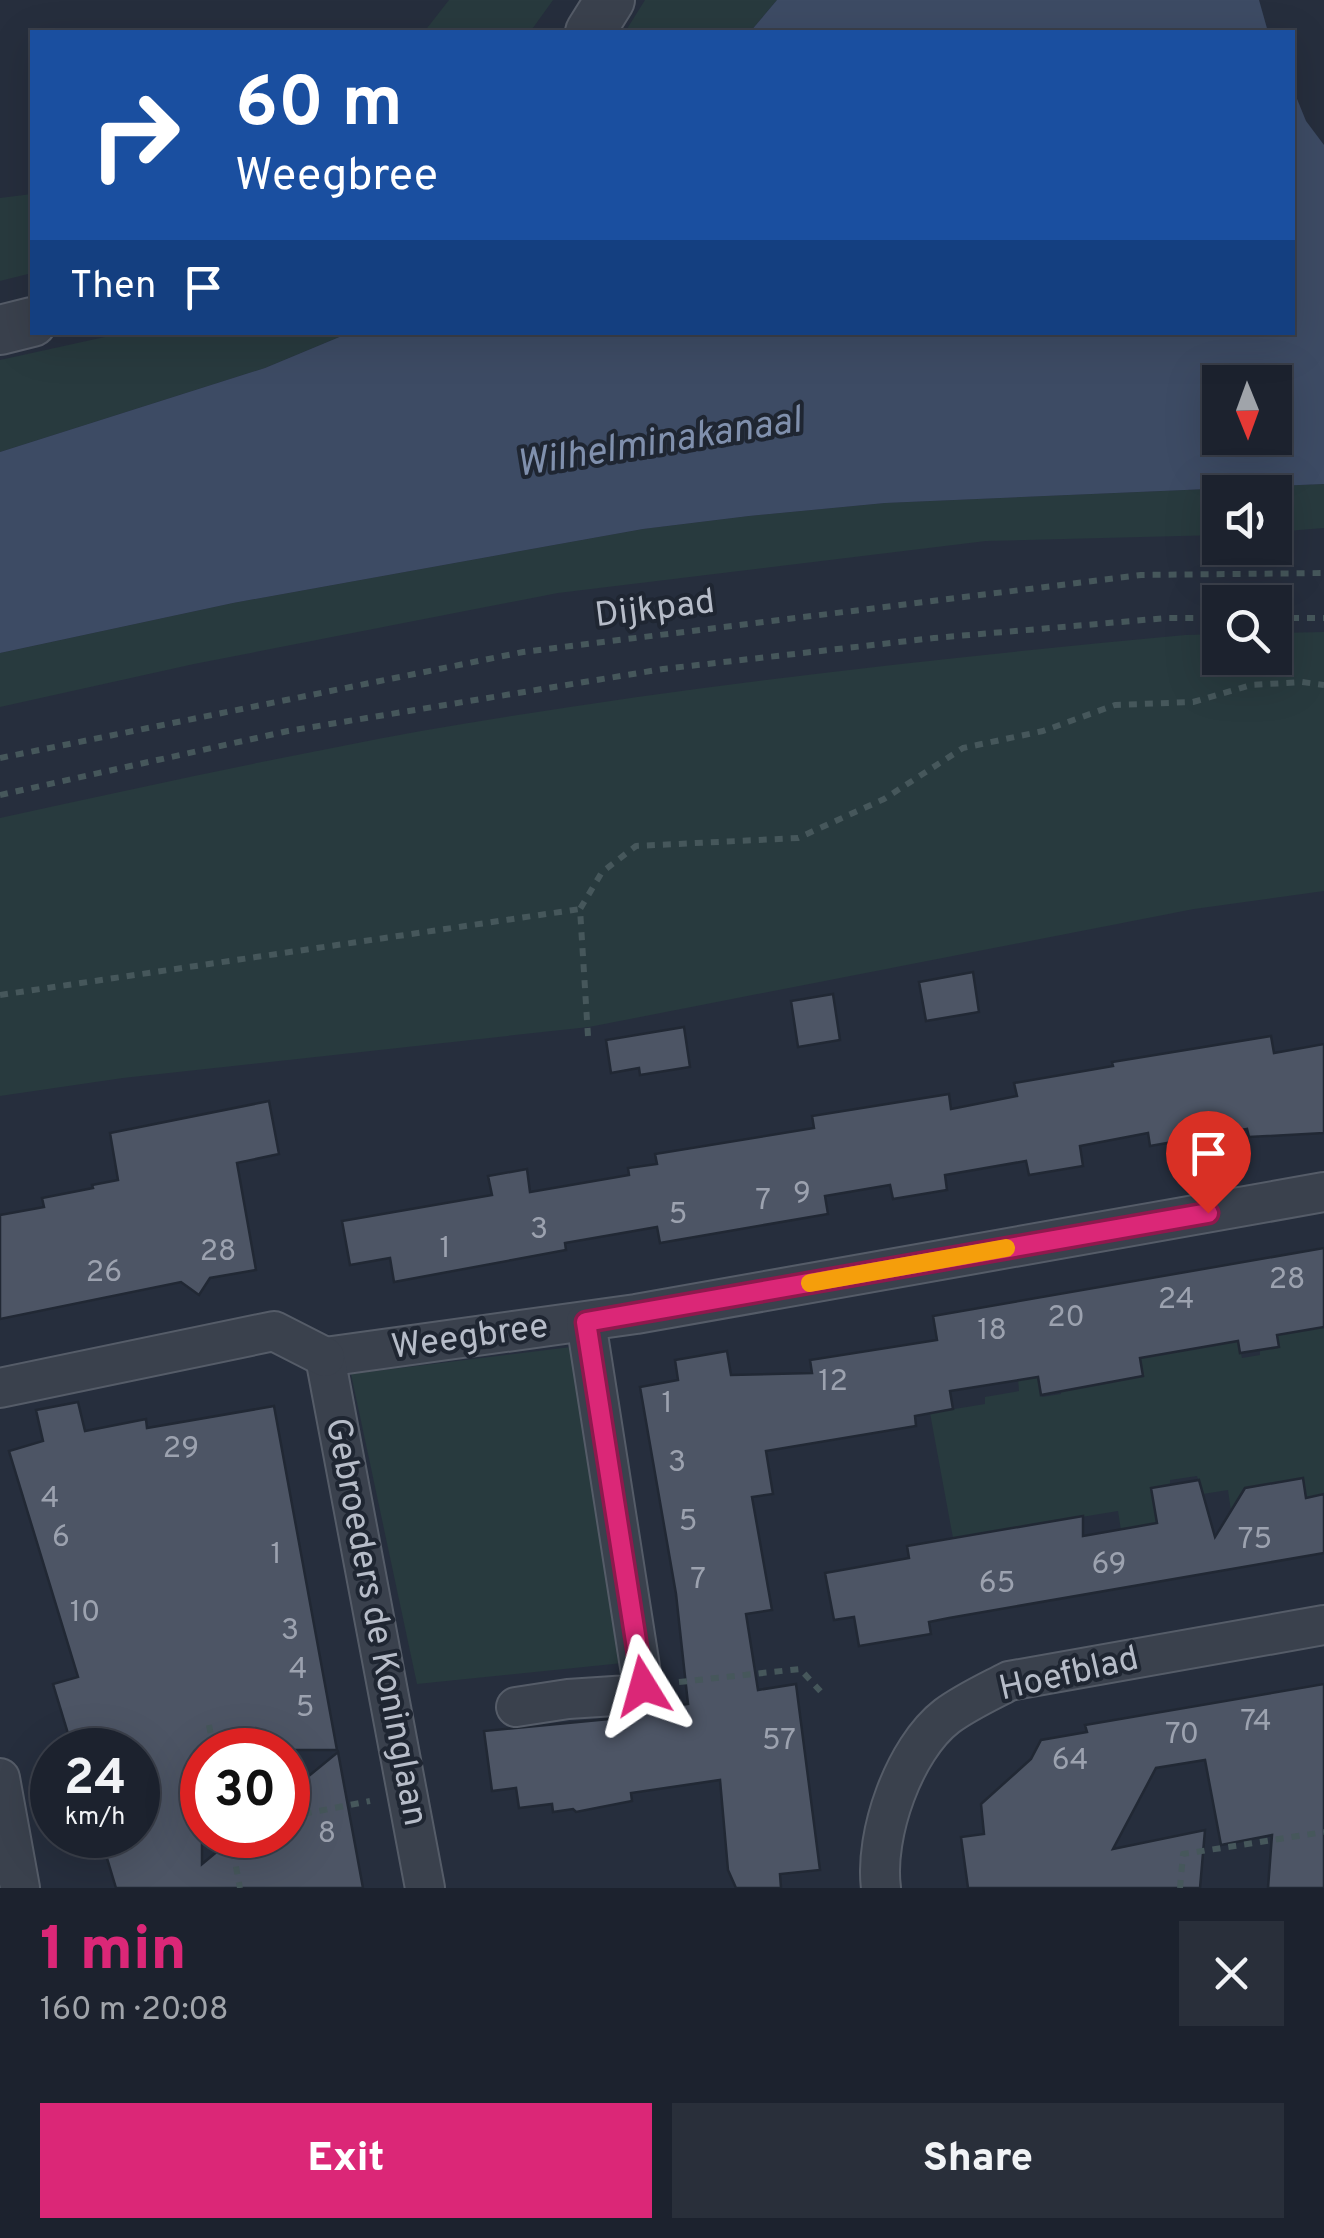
<!DOCTYPE html>
<meta charset="utf-8">
<style>
body{margin:0;font-family:Overpass,sans-serif;background:#292f3a;color:#f1f3f6;height:100vh;display:flex;flex-direction:column;font-size:38px;white-space:nowrap}
*{box-sizing:border-box;margin:0}
p{font-size:32px;color:#a0a4aa}
.icon{flex:none;width:55px;height:55px;fill:none;stroke:currentColor;stroke-width:2;stroke-linecap:round;stroke-linejoin:round}
.map{position:relative;height:1888px;overflow:hidden}
.side{display:flex;flex-direction:column;background:#1c222e;flex:1}
.side>*{flex:none}
.banner{position:absolute;left:30px;top:30px;width:1265px;height:305px;border-radius:0px;box-shadow:0 10px 40px #0002,0 0 0 2px #3a3f4a;background:#1a4fa0;color:#fff;overflow:hidden}
.needle{width:65px;rotate:179deg}
.buttons{position:absolute;left:1202px;top:365px;display:grid;gap:20px}
.buttons a{display:grid;place-items:center;width:90px;height:90px;border-radius:0px;background:#1c222e;box-shadow:0 10px 40px #0002,0 0 0 2px #3a3f4a;font-size:50px}
.speed{position:absolute;left:30px;top:1728px;display:flex;gap:20px;font-size:50px;font-weight:700;text-align:center}
.speed>*{display:grid;place-content:center;width:130px;height:130px;border-radius:50%;background:#1c222e;box-shadow:0 10px 40px #0002,0 0 0 2px #3a3f4a;line-height:1}
.speed small{font-size:25px;font-weight:400}
.speed .limit{border:15px solid #d22;background:#fff;color:#111}
.pin{position:absolute;display:grid;place-items:center;width:85px;height:85px;color:#fff;margin:-102px -42px;border-radius:50% 50% 50% 0;rotate:-45deg;box-shadow:0 0 10px #0007}
.pin .icon{rotate:45deg}
.me{position:absolute;width:110px;margin:-55px;rotate:352deg;stroke-linejoin:round;filter:drop-shadow(0 0 8px #0008)}
.turn{display:flex;align-items:center;gap:35px;height:210px;padding:0 40px;font-size:45px}
.turn .icon{width:130px;height:130px;stroke-width:2.5}
.turn b{display:block;font-size:70px;line-height:85px}
.then{display:flex;align-items:center;height:95px;padding:0 40px;background:#0003;gap:20px;font-size:38px}
.round{display:grid;place-items:center;flex:none;width:105px;height:105px;border-radius:0px;background:#292f3a}
.summary{display:flex;align-items:center;justify-content:space-between;height:170px;padding:0 40px}
h1{font-size:60px;font-weight:800;line-height:75px;color:#db2777}
.cta{display:flex;gap:20px;margin-top:auto;padding:20px 40px}
.cta a{flex:1;height:115px;border-radius:0px;background:#db2777;color:#fff;font-size:40px;font-weight:800;line-height:115px;text-align:center}
.cta a+a{background:#292f3a;color:#f1f3f6}
.map>svg:first-child{display:block}
.green{fill:#283a3e}
.water{fill:#3d4b64;fill-rule:evenodd}
.building{fill:#4d5565;stroke:#212834;stroke-width:2.5}
.lines{fill:none;stroke-linecap:round;stroke-linejoin:round}
.minor-casing{stroke:#555c68;stroke-width:42}
.tertiary-casing{stroke:#555c68;stroke-width:52}
.path{stroke:#46575b;stroke-width:6;stroke-dasharray:8 8;stroke-linecap:butt}
.minor{stroke:#3a414d;stroke-width:38}
.tertiary{stroke:#3a414d;stroke-width:48}
.route-casing{stroke:#8e194d;stroke-width:25}
.route{stroke:#db2777;stroke-width:18}
.slow{stroke:#f59e0b;stroke-width:18}
.labels{text-anchor:middle;dominant-baseline:central;stroke-width:8;stroke-linejoin:round;paint-order:stroke}
.number-label{font-size:30px;fill:#9ca2af}
.street-label{font-size:35px;fill:#b6bcc8;stroke:#1f2632}
.water-label{font-size:38px;font-style:italic;fill:#8090ad;stroke:#1f2632}
</style>
<div class="map">
<svg width="1324" height="1888" viewBox="0 0 1324 1888">
<rect width="100%" height="100%" fill="#262e3d"/>
<g class="green">
<polygon points="449,0 553,0 530,32 424,32"/>
<polygon points="645,0 777,0 750,32 625,32"/>
<polygon points="32,194 32,273 0,281 0,198"/>
<polygon points="123,333 349,333 265,368 0,452 0,360"/>
<polygon points="1324,484 1324,528 1275,532 1275,492 1220,492 1220,535 986,541 558,593 194,664 0,707 0,653 233,603 643,529 749,516 885,503"/>
<path d="M1324,632V891L1194,909L589,1027L123,1078L0,1096V818C140,787 280,757 421,731C674,687 930,659 1185,635L1220,634V658H1275V633Z"/>
<path d="M1324,1326V1495L1306,1498L1302,1478C1266,1484 1255,1482 1231,1511L1228,1490L1203,1494L1197,1476L1170,1480V1485L1151,1488L1157,1523L1121,1530L1118,1511L953,1538L930,1413L985,1404V1397L1019,1391L1018,1379L1038,1376L1042,1397L1061,1394L1058,1372L1118,1364L1121,1380L1142,1376L1140,1358L1203,1347L1200,1328L1229,1342L1238,1341L1242,1358L1260,1355V1350L1279,1347L1277,1334Z"/>
<polygon points="571,1347 623,1663 417,1684 351,1374"/>
</g>
<g class="water">
<polygon points="777,0 1259,0 1268,32 750,32"/>
<path d="M1293,89L1306,121L1324,145V484L885,503L749,516L643,529L233,603L0,653V452L265,368L349,333L1292,332ZM1220,382H1275V438H1220Z"/>
</g>
<g class="building">
<polygon points="973,972 979,1012 926,1021 919,982"/>
<polygon points="833,994 840,1040 798,1047 791,1001"/>
<polygon points="684,1027 690,1067 640,1075 639,1068 611,1073 606,1040"/>
<polygon points="1271,1036 1274,1053 1324,1044 1324,1133 1249,1137 1247,1129 1150,1146 1148,1133 1080,1146 1083,1166 1029,1175 1026,1161 945,1175 947,1190 893,1199 890,1185 825,1196 828,1214 660,1243 657,1227 565,1243 566,1250 394,1282 390,1258 350,1265 342,1221 492,1195 488,1176 527,1169 530,1192 629,1175 628,1168 657,1164 655,1154 814,1128 812,1116 949,1094 951,1109 1017,1096 1014,1083 1113,1066 1112,1062"/>
<polygon points="269,1101 279,1154 237,1163 256,1270 210,1278 199,1295 181,1282 0,1319 0,1215 44,1207 42,1198 93,1188 92,1185 118,1180 110,1133"/>
<polygon points="1324,1248 1324,1327 1277,1335 1279,1347 1240,1353 1238,1341 1140,1358 1143,1376 1041,1395 1038,1377 950,1391 953,1409 915,1416 916,1426 766,1451 773,1494 752,1497 772,1610 746,1614 758,1690 796,1684 820,1870 780,1874 781,1888 736,1888 728,1870 720,1780 631,1793 632,1801 576,1812 573,1809 553,1812 552,1804 519,1808 516,1788 492,1791 484,1731 630,1717 648,1710 688,1704 676,1594 640,1387 678,1380 675,1360 727,1351 731,1375 812,1373 810,1360 937,1340 933,1316"/>
<polygon points="78,1402 85,1431 146,1419 147,1428 274,1406 337,1750 202,1750 202,1864 237,1835 288,1835 288,1793 338,1752 363,1888 116,1888 100,1835 138,1835 138,1750 73,1750 53,1684 78,1677 9,1451 43,1441 36,1410"/>
<polygon points="1303,1478 1306,1498 1324,1494 1324,1553 949,1618 929,1622 931,1634 859,1646 854,1617 834,1620 825,1573 909,1558 907,1546 1083,1516 1083,1536 1157,1523 1151,1488 1199,1480 1215,1537 1245,1488"/>
<polygon points="1324,1684 1324,1888 1268,1888 1272,1835 1221,1845 1205,1760 1156,1768 1113,1849 1205,1830 1200,1888 968,1888 961,1837 984,1834 981,1804 1031,1759 1041,1740 1087,1732 1085,1725"/>
</g>
<g class="lines">
<g class="minor-casing">
<g id="minor">
<polyline points="325,1357 636,1314 1324,1192"/>
<polyline points="325,1357 425,1888"/>
<polyline points="0,1388 274,1331 325,1357"/>
<polyline points="516,1707 568,1699 629,1695 643,1686 586,1322"/>
<polyline points="0,1778 20,1888"/>
<path d="M881,1888C874,1835 904,1749 947,1716C966,1702 988,1692 1009,1681L1324,1625"/>
</g>
</g>
<g class="tertiary-casing">
<g id="tertiary">
<polyline points="590,32 610,0"/>
<polyline points="0,330 32,322"/>
</g>
</g>
<g class="path">
<polyline points="1275,618 1324,618"/>
<polyline points="0,758 523,652 1141,575 1324,573"/>
<polyline points="0,795 288,731 663,669 934,638 1167,618 1220,618"/>
<polyline points="0,995 580,909"/>
<polyline points="588,1036 580,909 602,872 636,846 798,838 884,799 963,748 1043,731 1115,705 1193,702 1251,685 1302,682 1324,685"/>
<polyline points="679,1682 800,1669 822,1693"/>
<polyline points="209,1725 214,1750"/>
<polyline points="288,1817 370,1801"/>
<polyline points="230,1835 240,1888"/>
<polyline points="1180,1888 1183,1854 1324,1832"/>
</g>
<use href="#minor" class="minor"/>
<use href="#tertiary" class="tertiary"/>
</g>
<g class="lines">
<g class="route-casing">
<polyline id="route" points="643,1686 586,1322 1208,1213"/>
</g>
<use href="#route" class="route"/>
<polyline class="slow" points="810,1283 1006,1248"/>
</g>
<g class="labels">
<g class="number-label">
<text x="802" y="1194">9</text>
<text x="763" y="1201">7</text>
<text x="678" y="1215">5</text>
<text x="539" y="1230">3</text>
<text x="445" y="1249">1</text>
<text x="218" y="1252">28</text>
<text x="104" y="1273">26</text>
<text x="1287" y="1280">28</text>
<text x="1176" y="1300">24</text>
<text x="1066" y="1318">20</text>
<text x="992" y="1331">18</text>
<text x="833" y="1382">12</text>
<text x="667" y="1404">1</text>
<text x="181" y="1449">29</text>
<text x="677" y="1463">3</text>
<text x="50" y="1499">4</text>
<text x="688" y="1522">5</text>
<text x="61" y="1538">6</text>
<text x="1255" y="1540">75</text>
<text x="276" y="1555">1</text>
<text x="1109" y="1565">69</text>
<text x="698" y="1580">7</text>
<text x="997" y="1584">65</text>
<text x="85" y="1613">10</text>
<text x="290" y="1631">3</text>
<text x="298" y="1670">4</text>
<text x="305" y="1708">5</text>
<text x="1256" y="1722">74</text>
<text x="1182" y="1735">70</text>
<text x="779" y="1741">57</text>
<text x="1070" y="1761">64</text>
<text x="327" y="1834">8</text>
</g>
<g class="street-label">
<text transform="translate(655 610) rotate(-7)">Dijkpad</text>
<text transform="translate(470 1338) rotate(-8)">Weegbree</text>
<text transform="translate(375 1622) rotate(79)">Gebroeders de Koninglaan</text>
<text transform="translate(1069 1675) rotate(-13)">Hoefblad</text>
</g>
<g class="water-label">
<text transform="translate(659 444) rotate(-9)">Wilhelminakanaal</text>
</g>
</g>
</svg>
<div class="buttons">
<a><svg class="needle" viewBox="-14 -14 28 28"><path d="M0-13l5 13h-10z" fill="#e53935"/><path d="M0 13l5-13h-10z" fill="#a0a4aa"/></svg></a>
<a><svg class="icon" aria-label="sound" viewBox="0 0 24 24"><path d="M4 9h4l5-4v14l-5-4H4zM17 9q2 3 0 6"/></svg></a>
<a><svg class="icon" aria-label="search" viewBox="0 0 24 24"><circle cx="10" cy="10" r="6"/><path d="M15 15l6 6"/></svg></a>
</div>
<div class="speed"><div>24<small>km/h</small></div><div class="limit">30</div></div>
<div class="pin" style="left:1208px;top:1213px;background:#d93025"><svg class="icon" aria-label="arrive" viewBox="0 0 24 24"><path d="M6 21V4h12l-3 4 3 4H6"/></svg></div>
<svg class="me" style="left:643px;top:1686px" viewBox="-20 -20 40 40"><path d="M0-17L14 15 0 8-14 15z" fill="#db2777" stroke="#fff" stroke-width="4"/></svg>
<div class="banner">
<div class="turn"><svg class="icon" aria-label="right" viewBox="0 0 24 24"><path d="M7 20v-9h11M14 6l5 5-5 5"/></svg><div><b>60 m</b>Weegbree</div></div>
<div class="then">Then<svg class="icon" aria-label="arrive" viewBox="0 0 24 24"><path d="M6 21V4h12l-3 4 3 4H6"/></svg></div>
</div>
</div>
<section class="side">
<div class="summary"><div><h1>1 min</h1><p>160 m · 20:08</p></div><a class="round"><svg class="icon" aria-label="close" viewBox="0 0 24 24"><path d="M6 6l12 12M18 6L6 18"/></svg></a></div>
<div class="cta"><a>Exit</a><a>Share</a></div>
</section>
